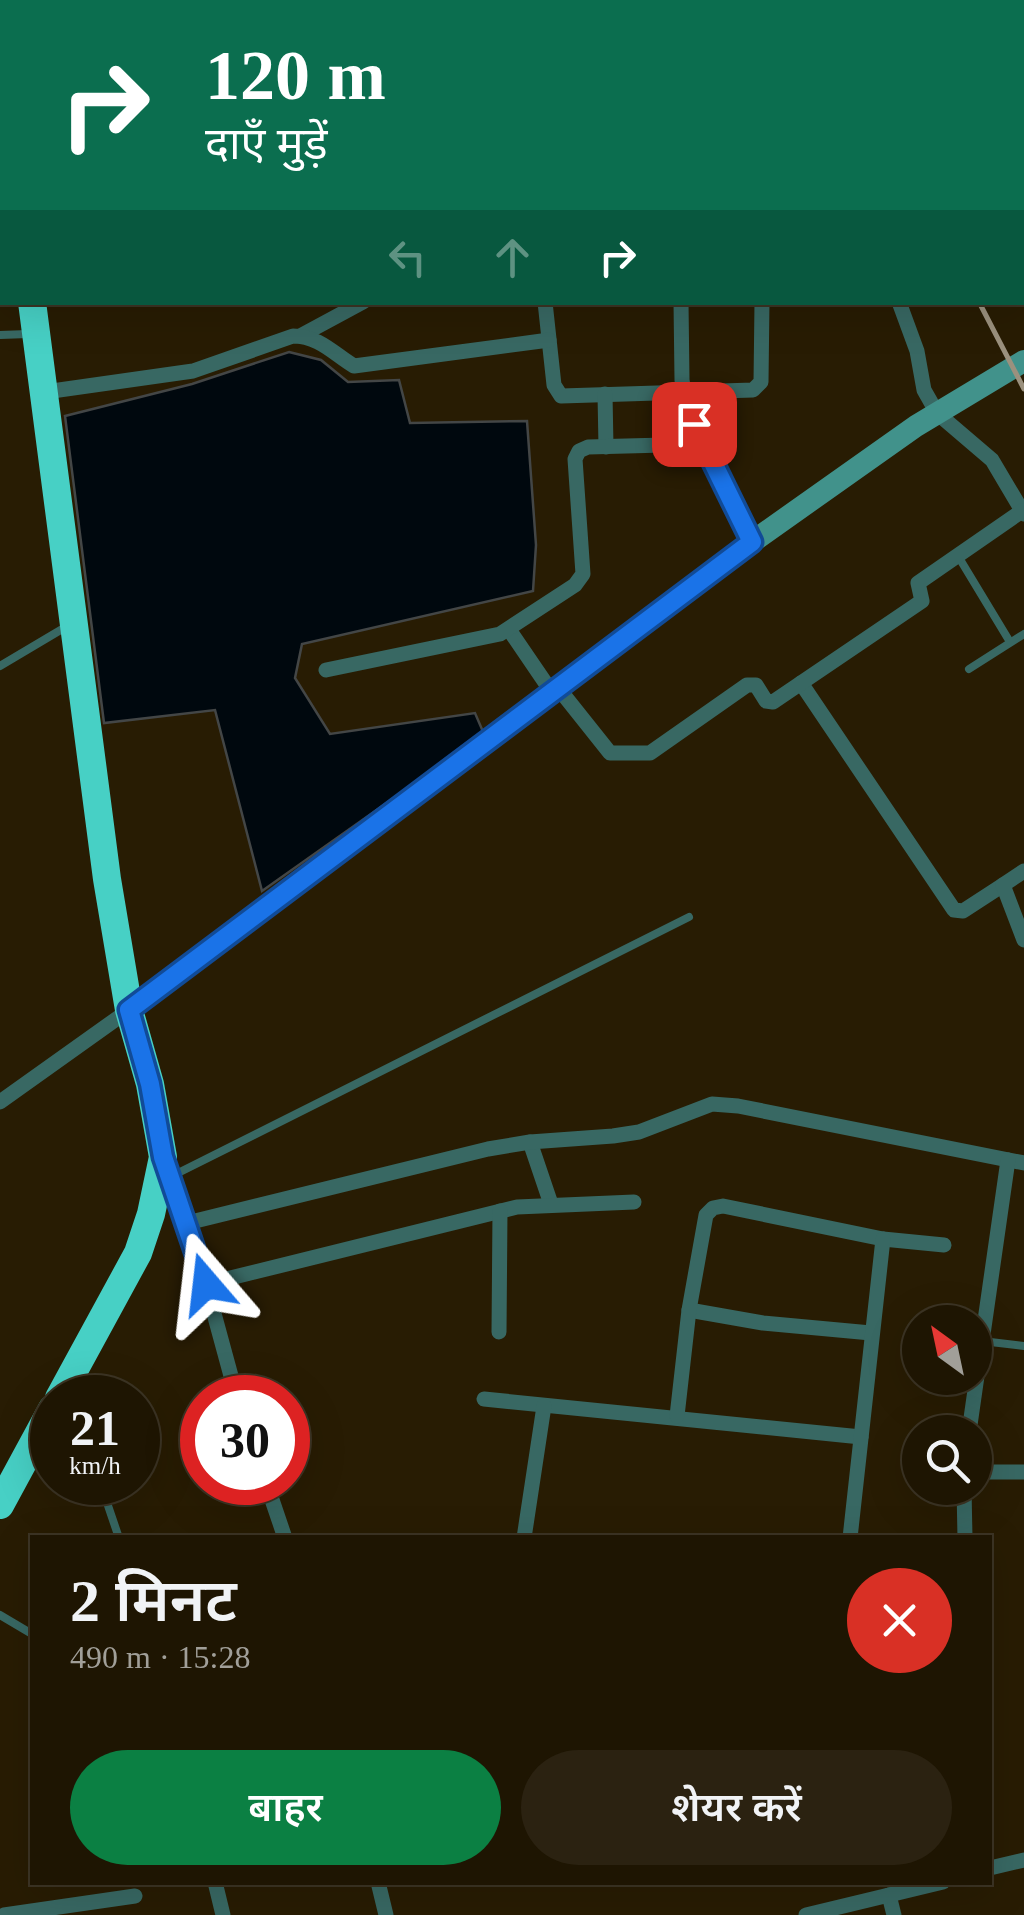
<!DOCTYPE html>
<html lang="hi">
<meta charset="utf-8">
<style>
body{margin:0;font-family:"Times New Roman","Noto Sans Devanagari",serif;background:#2b2211;color:#f1f3f6;height:100vh;display:flex;flex-direction:column;font-size:38px;white-space:nowrap}
*{box-sizing:border-box;margin:0}
p{font-size:32px;color:#a19f99}
.icon{flex:none;width:55px;height:55px;fill:none;stroke:currentColor;stroke-width:2;stroke-linecap:round;stroke-linejoin:round}
.map{position:relative;flex:1;overflow:hidden}
.side{position:absolute;left:30px;top:1535px;width:962px;height:350px;display:flex;flex-direction:column;background:#1e1502;border-radius:0px;box-shadow:0 10px 40px #0002,0 0 0 2px #3c3424}
.side>*{flex:none}
.hud{position:absolute;left:0px;top:0px;width:1025px;height:305px;box-shadow:0 10px 40px #0002,0 0 0 2px #3c3424;background:#0b6e4f;color:#fff;overflow:hidden}
.needle{width:65px;rotate:327deg}
.controls{position:absolute;left:902px;top:1305px;display:grid;gap:20px}
.controls a{display:grid;place-items:center;width:90px;height:90px;border-radius:50%;background:#1e1502;box-shadow:0 10px 40px #0002,0 0 0 2px #3c3424;font-size:50px}
.speed{position:absolute;left:30px;top:1375px;display:flex;gap:20px;font-size:50px;font-weight:700;text-align:center}
.speed>*{display:grid;place-content:center;width:130px;height:130px;border-radius:50%;background:#1e1502;box-shadow:0 10px 40px #0002,0 0 0 2px #3c3424;line-height:1}
.speed small{font-size:25px;font-weight:400}
.speed .limit{border:15px solid #d22;background:#fff;color:#111}
.pin{position:absolute;display:grid;place-items:center;width:85px;height:85px;color:#fff;margin:-42px;border-radius:20px;box-shadow:0 5px 15px #0006}
.me{position:absolute;width:110px;margin:-55px;rotate:343deg;stroke-linejoin:round;filter:drop-shadow(0 0 8px #0008)}
.turn{display:flex;align-items:center;gap:35px;height:210px;padding:0 40px;font-size:45px}
.turn .icon{width:130px;height:130px;stroke-width:2.5}
.turn b{display:block;font-size:70px;line-height:85px}
.lanes{display:flex;align-items:center;height:95px;padding:0 40px;background:#0003;justify-content:center;gap:50px;direction:ltr}
.lanes .off{opacity:.35}
.round{display:grid;place-items:center;flex:none;width:105px;height:105px;border-radius:52px;background:#2b2211}
.summary{display:flex;align-items:center;justify-content:space-between;height:170px;padding:0 40px}
h1{font-size:60px;font-weight:600;line-height:75px}
.cta{display:flex;gap:20px;margin-top:auto;padding:20px 40px}
.cta a{flex:1;height:115px;border-radius:60px;background:#0b8043;color:#fff;font-size:40px;font-weight:600;line-height:115px;text-align:center}
.cta a+a{background:#2b2211;color:#f1f3f6}
.map>svg:first-child{display:block}
.water{fill:#00080e;stroke:#434646;stroke-width:2.5}
.lines{fill:none;stroke-linecap:round;stroke-linejoin:round}
.lane{stroke:#386863;stroke-width:8}
.street{stroke:#386863;stroke-width:15}
.secondary{stroke:#41928b;stroke-width:22}
.highway{stroke:#47d0c5;stroke-width:28}
.rail{stroke:#9b917e;stroke-width:5}
.route-casing{stroke:#114b97;stroke-width:25}
.route{stroke:#1a73e8;stroke-width:18}
</style>
<div class="map">
<svg width="1024" height="1915" viewBox="0 0 1024 1915">
<rect width="100%" height="100%" fill="#281c03"/>
<polygon class="water" points="289,352 321,360 348,382 399,380 410,423 527,421 536,545 533,591 302,644 295,678 330,734 475,713 484,734 262,891 215,710 104,723 65,416 192,384"/>
<g class="lines">
<g class="lane">
<polyline points="0,335 28,334"/>
<polyline points="958,556 1010,642"/>
<polyline points="0,666 69,625"/>
<polyline points="969,669 1024,634"/>
<polyline points="170,1177 689,917"/>
<polyline points="982,1341 1024,1346"/>
<polyline points="100,1482 119,1538"/>
<polyline points="0,1615 32,1634"/>
</g>
<g class="street">
<polyline points="494,0 494,2"/>
<polyline points="891,0 892,2"/>
<polyline points="559,2 559,0"/>
<polyline points="687,2 687,0"/>
<polyline points="1022,239 1024,242"/>
<polyline points="545,302 554,385 561,396 753,390 761,382 762,302"/>
<polyline points="681,302 682,380 686,405 752,542"/>
<polyline points="899,302 917,351 924,390 937,413 992,460 1024,514"/>
<polyline points="300,336 363,302"/>
<path d="M45,392L193,371L293,336C319,336 334,354 354,366L549,340"/>
<polyline points="605,394 606,447"/>
<polyline points="510,631 553,694"/>
<polyline points="326,670 500,634 575,585 583,574 575,459 579,451 588,447 703,444"/>
<polyline points="801,683 954,910 963,911 1003,885"/>
<polyline points="559,689 610,753 650,753 747,685 756,685 766,701 773,702 922,601 918,583 1022,511"/>
<polyline points="1024,871 1003,885 1024,940"/>
<polyline points="0,1102 129,1010"/>
<polyline points="530,1142 551,1204"/>
<polyline points="165,1163 206,1284 237,1398"/>
<polyline points="187,1223 488,1149 530,1142 613,1136 639,1132 712,1104 738,1106 1024,1163"/>
<polyline points="206,1284 517,1207 634,1202"/>
<polyline points="689,1310 763,1323 871,1333"/>
<polyline points="499,1332 500,1211"/>
<polyline points="484,1399 861,1437"/>
<polyline points="677,1416 689,1310 706,1215 713,1208 723,1206 883,1239 944,1245"/>
<polyline points="969,1432 1008,1160"/>
<polyline points="975,1472 1024,1472"/>
<polyline points="266,1482 285,1538"/>
<polyline points="964,1488 965,1538"/>
<polyline points="524,1538 544,1406"/>
<polyline points="850,1538 883,1239"/>
<polyline points="990,1868 1024,1860"/>
<polyline points="215,1882 223,1915"/>
<polyline points="378,1882 386,1915"/>
<polyline points="889,1895 894,1915"/>
<polyline points="4,1915 135,1896"/>
<polyline points="806,1915 943,1882"/>
</g>
<polyline class="secondary" points="129,1010 752,542 916,426 1024,361"/>
<g class="highway">
<polyline points="0,117 2,131"/>
<polyline points="32,302 107,879 129,1010 150,1084 163,1157 151,1214 138,1253 59,1398"/>
<polyline points="0,1505 52,1409"/>
</g>
<g class="rail">
<polyline points="813,0 815,2"/>
<polyline points="979,302 1024,389"/>
</g>
</g>
<g class="lines">
<g class="route-casing">
<polyline id="route" points="206,1284 163,1157 150,1084 129,1010 752,542 694,424"/>
</g>
<use href="#route" class="route"/>
</g>
</svg>
<div class="controls">
<a><svg class="needle" viewBox="-14 -14 28 28"><path d="M0-13l5 13h-10z" fill="#e53935"/><path d="M0 13l5-13h-10z" fill="#a19f99"/></svg></a>
<a><svg class="icon" aria-label="search" viewBox="0 0 24 24"><circle cx="10" cy="10" r="6"/><path d="M15 15l6 6"/></svg></a>
</div>
<div class="speed"><div>21<small>km/h</small></div><div class="limit">30</div></div>
<div class="pin" style="left:694px;top:424px;background:#d93025"><svg class="icon" aria-label="arrive" viewBox="0 0 24 24"><path d="M6 21V4h12l-3 4 3 4H6"/></svg></div>
<svg class="me" style="left:206px;top:1284px" viewBox="-20 -20 40 40"><path d="M0-17L14 15 0 8-14 15z" fill="#1a73e8" stroke="#fff" stroke-width="4"/></svg>
<div class="hud">
<div class="turn"><svg class="icon" aria-label="right" viewBox="0 0 24 24"><path d="M7 20v-9h11M14 6l5 5-5 5"/></svg><div><b>120 m</b>दाएँ मुड़ें</div></div>
<div class="lanes"><svg class="icon off" aria-label="left" viewBox="0 0 24 24"><path d="M17 20v-9H6M10 6l-5 5 5 5"/></svg><svg class="icon off" aria-label="ahead" viewBox="0 0 24 24"><path d="M12 20V5M6 11l6-6 6 6"/></svg><svg class="icon" aria-label="right" viewBox="0 0 24 24"><path d="M7 20v-9h11M14 6l5 5-5 5"/></svg></div>
</div>
<section class="side">
<div class="summary"><div><h1>2 मिनट</h1><p>490 m · 15:28</p></div><a class="round" style="background:#d93025;color:#fff"><svg class="icon" aria-label="close" viewBox="0 0 24 24"><path d="M6 6l12 12M18 6L6 18"/></svg></a></div>
<div class="cta"><a>बाहर</a><a>शेयर करें</a></div>
</section>
</div>
